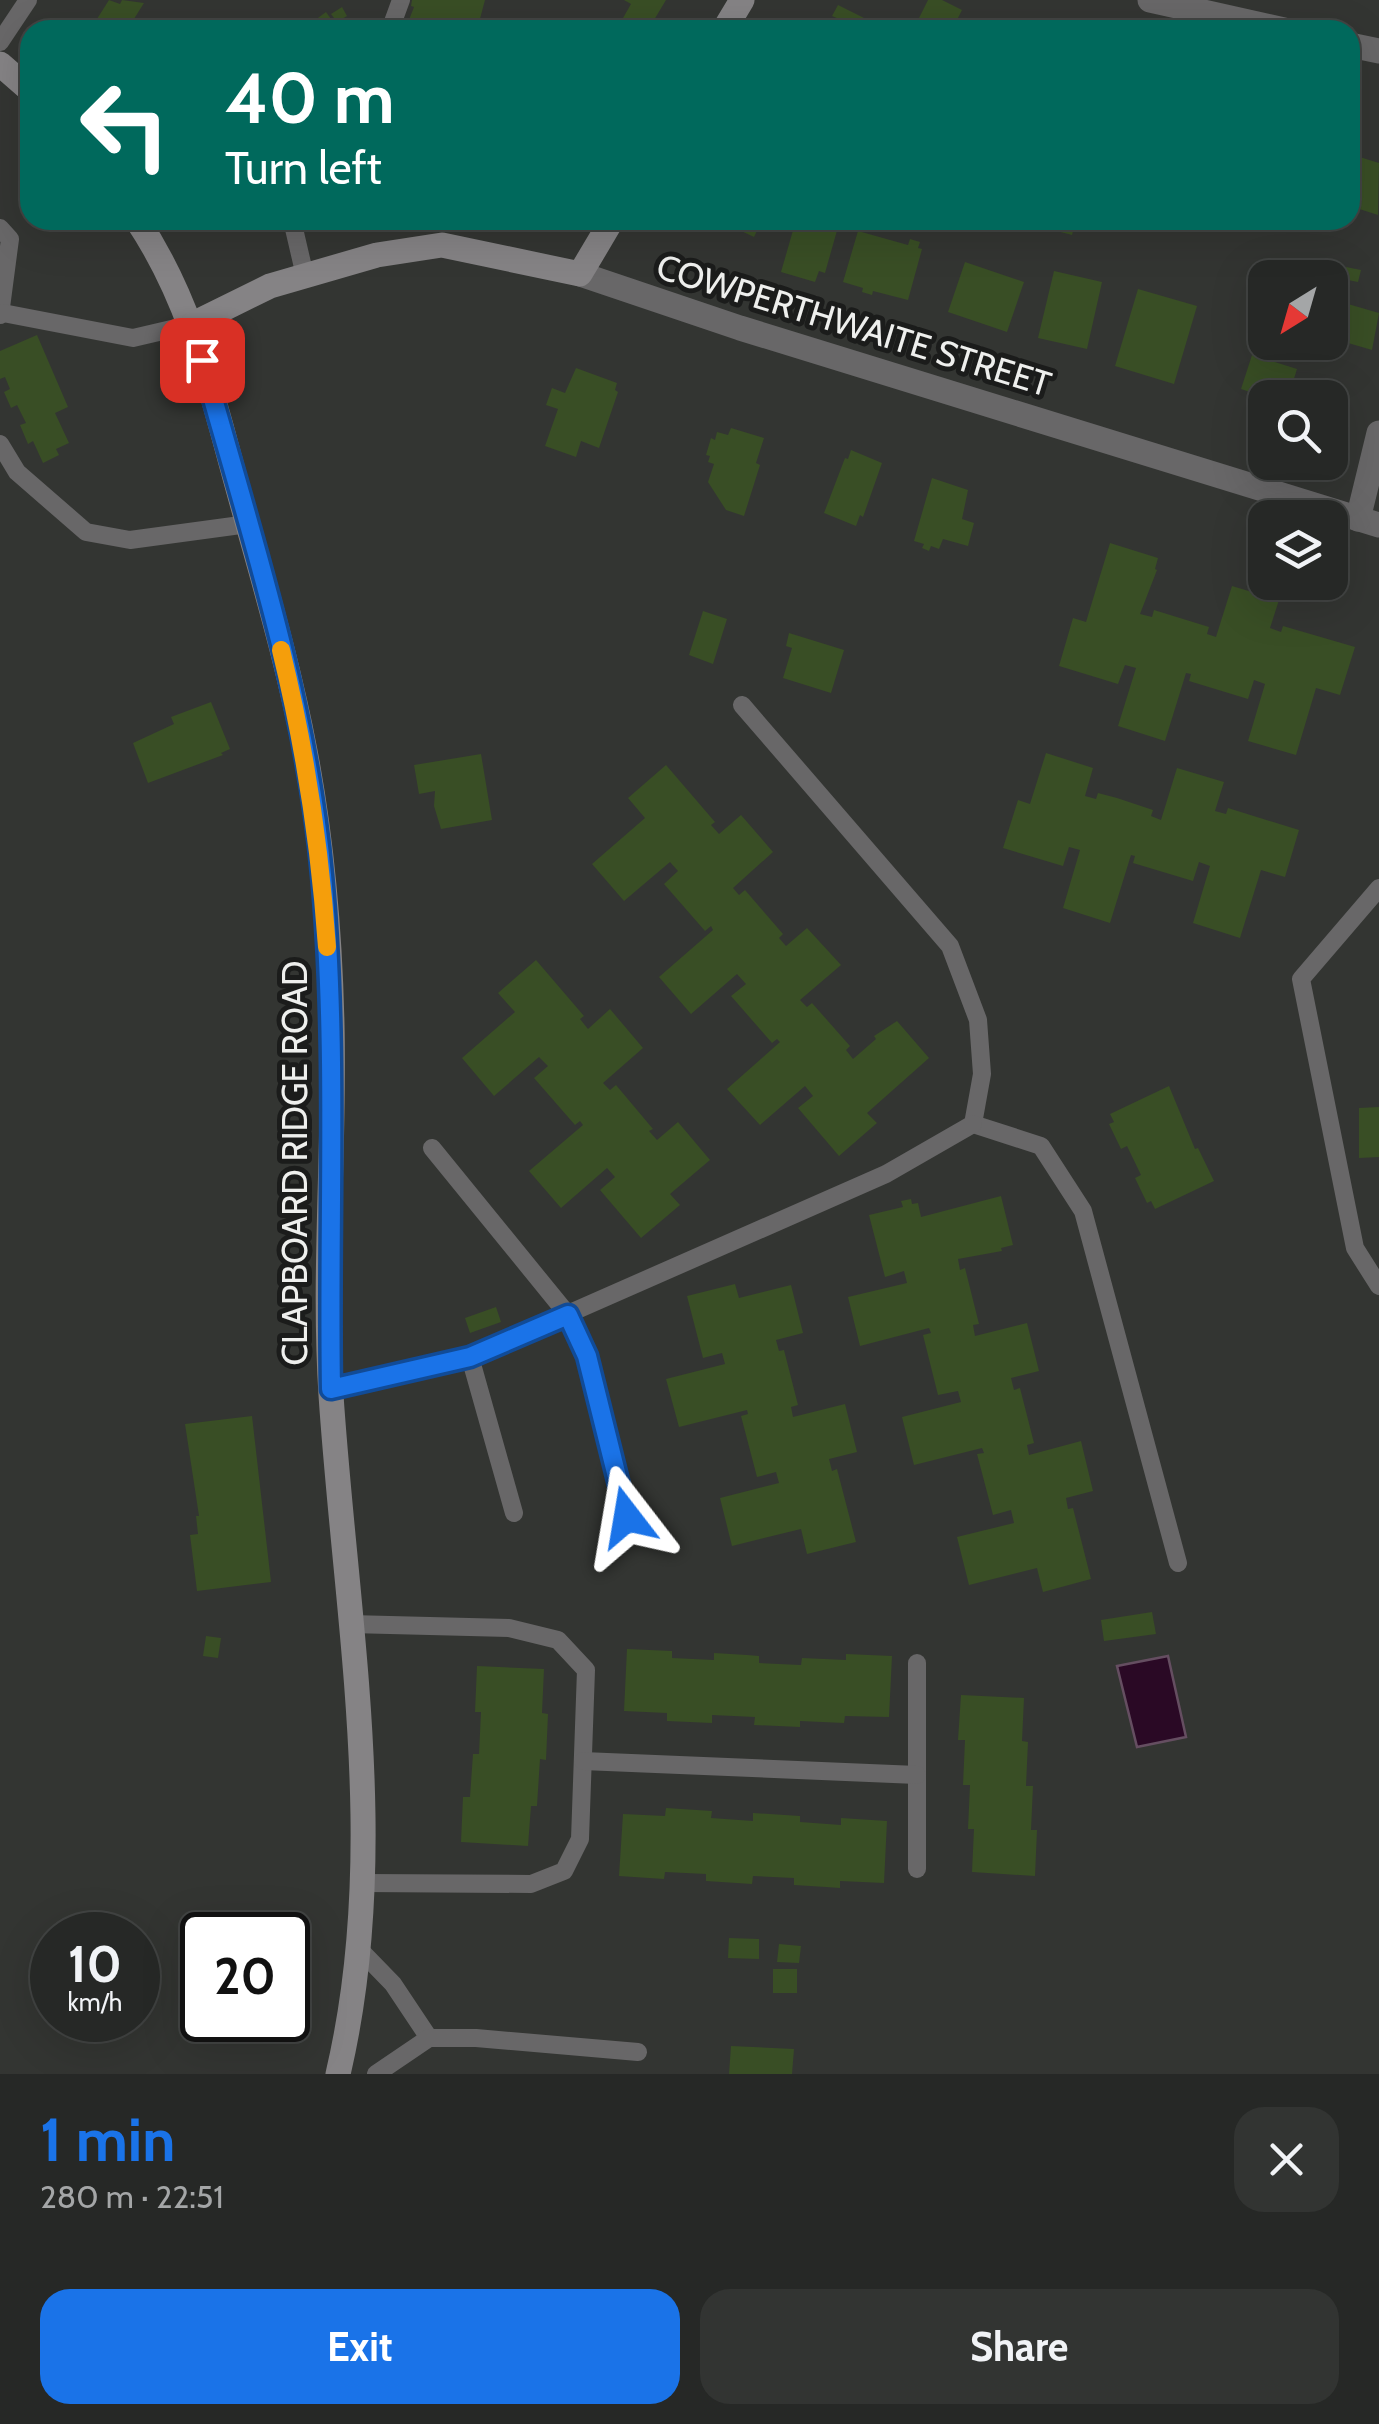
<!DOCTYPE html>
<meta charset="utf-8">
<style>
body{margin:0;font-family:Cabin,sans-serif;background:#323432;color:#f1f3f6;height:100vh;display:flex;flex-direction:column;font-size:38px;white-space:nowrap}
*{box-sizing:border-box;margin:0}
p{font-size:32px;color:#a4a6a7}
.icon{flex:none;width:55px;height:55px;fill:none;stroke:currentColor;stroke-width:2;stroke-linecap:round;stroke-linejoin:round}
.map{position:relative;height:2074px;overflow:hidden}
.sheet{display:flex;flex-direction:column;background:#262826;flex:1}
.sheet>*{flex:none}
.hud{position:absolute;left:20px;top:20px;width:1340px;height:210px;border-radius:30px;box-shadow:0 10px 40px #0002,0 0 0 2px #424443;background:#00695c;color:#fff;overflow:hidden}
.needle{width:65px;rotate:217deg}
.tools{position:absolute;left:1248px;top:260px;display:grid;gap:20px}
.tools a{display:grid;place-items:center;width:100px;height:100px;border-radius:20px;background:#262826;box-shadow:0 10px 40px #0002,0 0 0 2px #424443;font-size:50px}
.speed{position:absolute;left:30px;top:1912px;display:flex;gap:20px;font-size:50px;font-weight:700;text-align:center}
.speed>*{display:grid;place-content:center;width:130px;height:130px;border-radius:50%;background:#262826;box-shadow:0 10px 40px #0002,0 0 0 2px #424443;line-height:1}
.speed small{font-size:25px;font-weight:400}
.speed .limit{border:5px solid #111;border-radius:15px;background:#fff;color:#111}
.pin{position:absolute;display:grid;place-items:center;width:85px;height:85px;color:#fff;margin:-42px;border-radius:20px;box-shadow:0 5px 15px #0006}
.me{position:absolute;width:110px;margin:-55px;rotate:346deg;stroke-linejoin:round;filter:drop-shadow(0 0 8px #0008)}
.turn{display:flex;align-items:center;gap:35px;height:210px;padding:0 40px;font-size:45px}
.turn .icon{width:130px;height:130px;stroke-width:2.5}
.turn b{display:block;font-size:70px;line-height:85px}
.round{display:grid;place-items:center;flex:none;width:105px;height:105px;border-radius:30px;background:#323432}
.summary{display:flex;align-items:center;justify-content:space-between;height:170px;padding:0 40px}
h1{font-size:60px;font-weight:700;line-height:75px;color:#1a73e8}
.primary-button{display:flex;gap:20px;margin-top:auto;padding:20px 40px}
.primary-button a{flex:1;height:115px;border-radius:30px;background:#1a73e8;color:#fff;font-size:40px;font-weight:700;line-height:115px;text-align:center}
.primary-button a+a{background:#323432;color:#f1f3f6}
.map>svg:first-child{display:block}
.water{fill:#2a0925;stroke:#654e61;stroke-width:2.5}
.building{fill:#394e25}
.lines{fill:none;stroke-linecap:round;stroke-linejoin:round}
.lane{stroke:#686768;stroke-width:18}
.street{stroke:#686768;stroke-width:25}
.secondary{stroke:#858385;stroke-width:25}
.route-casing{stroke:#114b97;stroke-width:25}
.route{stroke:#1a73e8;stroke-width:18}
.slow{stroke:#f59e0b;stroke-width:18}
.labels{text-anchor:middle;dominant-baseline:central;stroke-width:10;stroke-linejoin:round;paint-order:stroke}
.street-label{font-size:35px;fill:#eeefed;stroke:#1b1c1b}
</style>
<div class="map">
<svg width="1379" height="2074" viewBox="0 0 1379 2074">
<rect width="100%" height="100%" fill="#333532"/>
<polygon class="water" points="1168,1656 1186,1737 1137,1747 1117,1666"/>
<g class="building">
<polygon points="109,0 120,4 122,0 144,3 127,30 90,30"/>
<polygon points="412,0 485,0 477,30 405,30 414,7 411,6"/>
<polygon points="624,0 666,0 648,30 623,18 631,4"/>
<polygon points="928,0 942,0 962,10 952,30 913,30"/>
<polygon points="838,5 888,30 834,30 839,19 832,16"/>
<polygon points="342,7 347,16 337,22 331,14"/>
<polygon points="326,12 336,26 330,30 316,30 311,23"/>
<polygon points="1350,154 1379,163 1378,215 1350,206"/>
<polygon points="718,220 762,220 754,237"/>
<polygon points="796,220 840,220 825,273 819,271 815,282 781,272"/>
<polygon points="1055,220 1076,220 1072,235 1053,230"/>
<polygon points="1258,220 1279,220 1274,231 1256,225"/>
<polygon points="858,231 908,245 910,239 920,242 918,248 922,249 908,300 873,291 872,295 862,292 863,288 843,282"/>
<polygon points="965,262 1024,282 1007,332 948,312"/>
<polygon points="1346,267 1361,270 1358,282 1343,279"/>
<polygon points="1054,271 1102,282 1087,349 1038,338"/>
<polygon points="1138,289 1197,306 1174,384 1115,366"/>
<polygon points="1341,302 1379,313 1372,350 1331,338"/>
<polygon points="37,335 68,407 55,413 69,443 56,449 59,455 43,463 33,441 28,444 20,425 26,423 17,405 11,408 4,392 10,389 5,377 0,379 0,351"/>
<polygon points="1252,355 1297,369 1288,398 1265,398 1265,419 1247,413 1250,392 1241,389"/>
<polygon points="576,368 617,383 615,390 618,392 599,448 581,441 576,457 545,446 558,409 546,405 552,388 565,393"/>
<polygon points="731,428 764,438 756,463 760,465 744,516 726,510 708,482 714,464 708,462 710,456 706,455 711,438 715,440 717,432 728,435"/>
<polygon points="851,450 882,463 863,517 860,515 856,526 824,513 845,458 848,459"/>
<polygon points="932,478 968,490 962,519 974,523 968,546 943,539 939,549 931,546 929,551 922,548 924,544 914,541"/>
<polygon points="1110,543 1158,558 1155,569 1157,570 1140,614 1152,617 1154,610 1209,627 1207,634 1216,637 1232,586 1279,600 1270,628 1281,632 1283,626 1355,647 1340,695 1316,688 1296,755 1248,741 1265,684 1254,680 1248,699 1189,681 1191,674 1186,673 1165,741 1118,726 1136,668 1125,665 1118,684 1059,666 1073,618 1086,622"/>
<polygon points="703,611 727,619 713,664 689,655"/>
<polygon points="789,633 844,650 831,693 783,678 792,648 786,646"/>
<polygon points="211,702 230,749 221,753 223,755 148,783 133,743 174,724 171,717"/>
<polygon points="1046,753 1093,768 1085,796 1096,799 1098,793 1117,798 1153,810 1151,816 1161,820 1177,768 1224,782 1215,811 1226,814 1228,808 1299,830 1285,877 1261,870 1240,938 1193,923 1210,866 1199,862 1193,881 1133,863 1135,856 1131,855 1110,923 1063,908 1080,850 1069,847 1063,866 1003,848 1018,800 1030,804"/>
<polygon points="481,754 492,820 441,829 434,806 435,791 419,794 414,765"/>
<polygon points="666,765 715,822 711,825 719,834 741,815 773,852 733,888 739,895 745,890 783,934 779,938 786,946 807,928 841,965 800,1000 807,1007 812,1003 850,1046 846,1050 853,1059 876,1039 874,1036 897,1021 929,1058 867,1113 877,1123 839,1156 798,1108 813,1096 805,1086 760,1125 727,1089 780,1042 777,1039 772,1043 731,996 746,984 737,974 691,1014 659,977 713,930 711,926 705,931 664,884 678,871 670,862 624,901 592,864 645,818 628,798"/>
<polygon points="536,960 584,1016 580,1019 588,1029 610,1009 643,1048 603,1083 610,1090 616,1085 653,1129 649,1131 657,1140 678,1122 710,1160 670,1194 680,1205 641,1238 600,1190 615,1177 607,1168 561,1208 529,1171 583,1125 580,1121 575,1125 534,1078 548,1066 539,1057 494,1096 462,1058 515,1012 498,993"/>
<polygon points="1169,1086 1195,1149 1198,1148 1214,1181 1155,1209 1151,1201 1147,1203 1135,1178 1141,1175 1127,1146 1121,1149 1109,1124 1114,1122 1110,1114"/>
<polygon points="1379,1107 1379,1157 1359,1158 1359,1108"/>
<polygon points="1001,1196 1013,1245 1001,1248 1002,1251 958,1259 960,1270 965,1268 979,1324 973,1325 975,1336 1027,1323 1039,1371 1011,1378 1014,1390 1020,1388 1034,1443 1027,1445 1029,1455 1081,1441 1093,1491 1066,1498 1068,1509 1073,1508 1091,1579 1043,1592 1037,1568 969,1585 957,1537 1014,1523 1011,1510 993,1515 977,1454 984,1453 982,1448 914,1465 902,1417 961,1402 958,1391 938,1395 923,1335 931,1333 929,1328 860,1346 848,1297 907,1283 904,1271 885,1277 869,1215 903,1207 901,1201 911,1199 912,1204 918,1203 921,1217"/>
<polygon points="735,1284 739,1298 791,1285 803,1333 776,1340 779,1351 784,1350 798,1405 791,1407 793,1417 845,1404 857,1452 829,1459 832,1471 837,1469 856,1542 807,1554 801,1529 732,1546 720,1498 779,1483 776,1472 757,1477 741,1416 748,1414 747,1410 679,1427 666,1379 725,1364 722,1353 703,1358 687,1296"/>
<polygon points="496,1307 501,1322 470,1333 465,1318"/>
<polygon points="252,1416 271,1582 197,1591 190,1535 198,1534 196,1516 199,1516 185,1424"/>
<polygon points="1152,1612 1156,1634 1104,1641 1101,1620"/>
<polygon points="206,1636 221,1638 218,1658 203,1656"/>
<polygon points="627,1649 672,1651 672,1658 714,1660 714,1653 747,1655 759,1656 759,1663 801,1665 802,1658 846,1660 846,1654 892,1656 889,1717 845,1716 844,1723 800,1721 800,1727 754,1725 755,1717 712,1715 712,1723 667,1721 667,1713 624,1711"/>
<polygon points="477,1666 544,1669 542,1713 548,1714 546,1760 540,1759 537,1806 531,1806 528,1846 461,1842 463,1797 470,1797 473,1754 479,1754 481,1712 475,1712"/>
<polygon points="961,1695 1024,1698 1022,1741 1028,1742 1026,1786 1033,1786 1031,1830 1037,1830 1035,1876 972,1872 974,1829 968,1829 970,1785 963,1785 965,1740 958,1740"/>
<polygon points="666,1808 712,1811 711,1818 753,1821 753,1813 800,1816 800,1822 841,1825 841,1818 887,1821 884,1883 840,1881 840,1888 826,1887 794,1885 794,1878 753,1876 752,1884 706,1881 706,1874 665,1872 664,1879 619,1876 623,1814 665,1816"/>
<polygon points="729,1938 759,1939 759,1959 728,1958"/>
<polygon points="779,1944 801,1946 799,1963 777,1962"/>
<rect x="773" y="1969" width="24" height="24"/>
<polygon points="731,2046 794,2049 792,2074 729,2074"/>
</g>
<g class="lines">
<g class="lane">
<polyline points="390,30 401,0"/>
<polyline points="0,42 28,0"/>
<polyline points="292,220 305,276"/>
<polyline points="0,228 10,239 0,315"/>
<polyline points="3,313 133,338 193,324"/>
<polyline points="0,444 17,472 86,532 130,540 248,524"/>
<polyline points="742,705 950,946 978,1020 982,1074 973,1124 1041,1146 1083,1211 1178,1563"/>
<polyline points="1379,888 1301,979 1355,1248 1379,1286"/>
<polyline points="432,1148 568,1315 587,1357 627,1517"/>
<polyline points="470,1357 514,1513"/>
<polyline points="331,1389 470,1357 886,1174 973,1124"/>
<polyline points="350,1624 509,1628 558,1640 586,1670 580,1839 564,1871 531,1884 363,1883"/>
<polyline points="917,1663 917,1869"/>
<polyline points="583,1761 917,1775"/>
<polyline points="359,1949 393,1984 429,2038"/>
<polyline points="376,2074 429,2038 476,2038 638,2052"/>
</g>
<g class="street">
<polyline points="1150,0 1284,30"/>
<polyline points="1350,45 1379,51"/>
<polyline points="580,274 740,328 1379,525"/>
<polyline points="1358,519 1379,433"/>
</g>
<g class="secondary">
<polyline points="724,30 742,0"/>
<polyline points="0,64 30,90"/>
<path d="M137,220C192,302 211,391 237,485C261,573 288,661 305,751C322,840 330,934 332,1025C335,1148 323,1272 331,1395C346,1621 391,1849 338,2074"/>
<polyline points="193,324 270,286 377,255 442,245 580,274 612,220"/>
</g>
</g>
<g class="lines">
<g class="route-casing">
<path id="route" d="M202,360C249,528 306,700 322,875C338,1046 328,1218 331,1389L470,1357L568,1315L587,1356L627,1517"/>
</g>
<use href="#route" class="route"/>
<path class="slow" d="M281,650C305,748 320,846 327,947"/>
</g>
<g class="labels">
<g class="street-label">
<text transform="translate(854 325) rotate(17)">COWPERTHWAITE STREET</text>
<text transform="translate(294 1163) rotate(-90)">CLAPBOARD RIDGE ROAD</text>
</g>
</g>
</svg>
<div class="tools">
<a><svg class="needle" viewBox="-14 -14 28 28"><path d="M0-13l5 13h-10z" fill="#e53935"/><path d="M0 13l5-13h-10z" fill="#a4a6a7"/></svg></a>
<a><svg class="icon" aria-label="search" viewBox="0 0 24 24"><circle cx="10" cy="10" r="6"/><path d="M15 15l6 6"/></svg></a>
<a><svg class="icon" aria-label="layers" viewBox="0 0 24 24"><path d="M12 4l9 5-9 5-9-5zM3 14l9 5 9-5"/></svg></a>
</div>
<div class="speed"><div>10<small>km/h</small></div><div class="limit">20</div></div>
<div class="pin" style="left:202px;top:360px;background:#d93025"><svg class="icon" aria-label="arrive" viewBox="0 0 24 24"><path d="M6 21V4h12l-3 4 3 4H6"/></svg></div>
<svg class="me" style="left:627px;top:1517px" viewBox="-20 -20 40 40"><path d="M0-17L14 15 0 8-14 15z" fill="#1a73e8" stroke="#fff" stroke-width="4"/></svg>
<div class="hud">
<div class="turn"><svg class="icon" aria-label="left" viewBox="0 0 24 24"><path d="M17 20v-9H6M10 6l-5 5 5 5"/></svg><div><b>40 m</b>Turn left</div></div>
</div>
</div>
<section class="sheet">
<div class="summary"><div><h1>1 min</h1><p>280 m · 22:51</p></div><a class="round"><svg class="icon" aria-label="close" viewBox="0 0 24 24"><path d="M6 6l12 12M18 6L6 18"/></svg></a></div>
<div class="primary-button"><a>Exit</a><a>Share</a></div>
</section>
